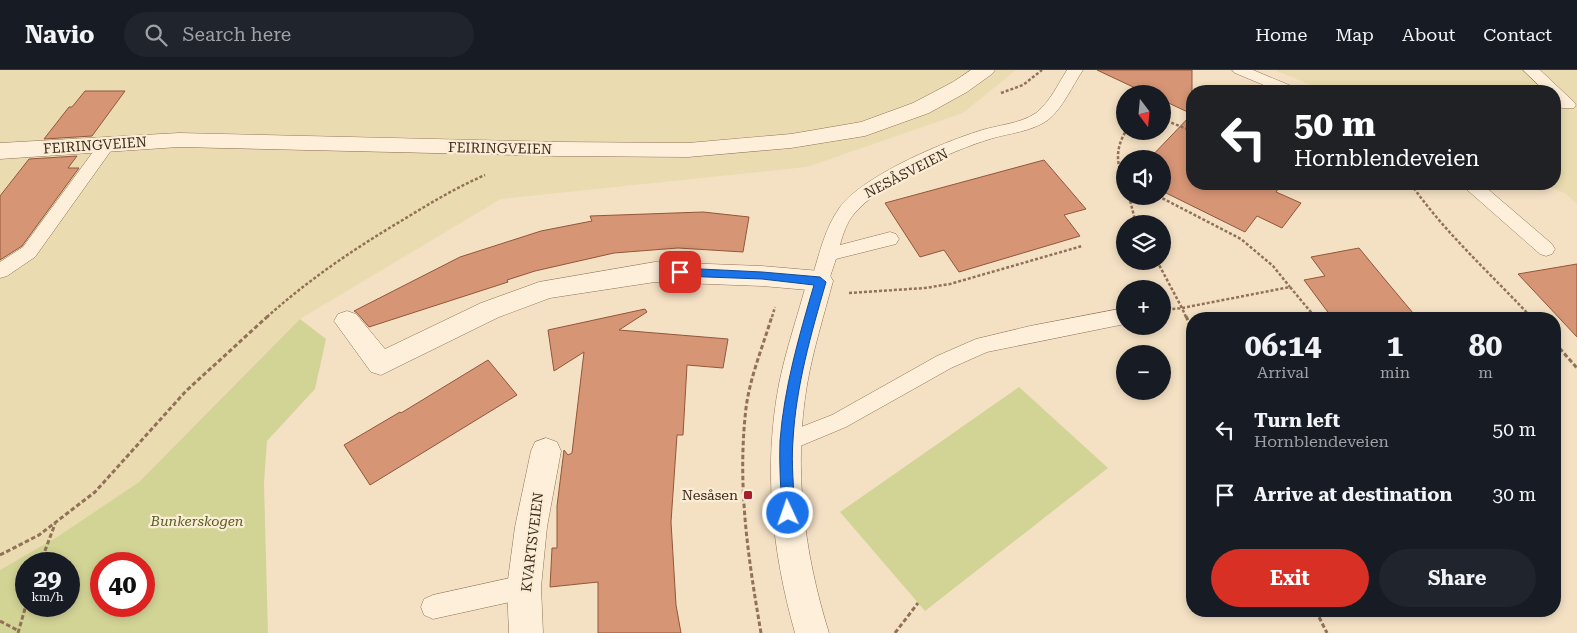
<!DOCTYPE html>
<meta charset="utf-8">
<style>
body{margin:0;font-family:"Roboto Serif",serif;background:#20242c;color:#f1f3f6;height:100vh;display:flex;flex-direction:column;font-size:19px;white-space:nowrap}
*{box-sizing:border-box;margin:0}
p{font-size:16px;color:#9ea1a6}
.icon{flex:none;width:28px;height:28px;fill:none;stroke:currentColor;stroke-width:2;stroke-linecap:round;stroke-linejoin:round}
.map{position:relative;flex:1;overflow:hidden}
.panel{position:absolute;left:1186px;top:242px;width:375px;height:305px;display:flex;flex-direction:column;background:#171b24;border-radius:20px;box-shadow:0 2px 8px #0003}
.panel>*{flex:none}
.hud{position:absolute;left:1186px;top:15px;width:375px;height:105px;border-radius:20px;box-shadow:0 2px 8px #0003;background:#202124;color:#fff;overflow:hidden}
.needle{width:32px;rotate:164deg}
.fabs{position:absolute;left:1116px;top:15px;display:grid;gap:10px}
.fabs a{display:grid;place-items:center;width:55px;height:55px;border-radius:50%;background:#171b24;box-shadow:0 2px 8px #0003;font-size:25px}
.speed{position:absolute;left:15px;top:482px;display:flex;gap:10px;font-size:25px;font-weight:700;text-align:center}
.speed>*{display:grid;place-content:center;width:65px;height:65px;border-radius:50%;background:#171b24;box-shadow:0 2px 8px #0003;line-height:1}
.speed small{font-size:12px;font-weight:400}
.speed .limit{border:8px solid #d22;background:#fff;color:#111}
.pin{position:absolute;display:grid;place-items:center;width:42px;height:42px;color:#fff;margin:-21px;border-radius:10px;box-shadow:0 2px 8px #0006}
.me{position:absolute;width:55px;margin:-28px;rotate:357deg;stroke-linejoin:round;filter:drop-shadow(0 0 4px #0008)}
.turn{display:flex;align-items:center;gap:18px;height:105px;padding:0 25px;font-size:22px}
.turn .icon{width:65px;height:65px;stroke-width:2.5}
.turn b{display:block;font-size:35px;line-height:42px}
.eta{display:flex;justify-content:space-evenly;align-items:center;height:85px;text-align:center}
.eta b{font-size:30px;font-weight:700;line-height:35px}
.primary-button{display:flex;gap:10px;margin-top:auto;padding:10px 25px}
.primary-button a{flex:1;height:58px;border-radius:30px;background:#d93025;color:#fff;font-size:20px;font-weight:700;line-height:58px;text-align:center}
.primary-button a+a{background:#20242c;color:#f1f3f6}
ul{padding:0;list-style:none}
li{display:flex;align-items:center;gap:15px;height:65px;padding:0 25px}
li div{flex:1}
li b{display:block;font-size:19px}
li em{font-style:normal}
header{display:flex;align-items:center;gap:30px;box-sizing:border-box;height:70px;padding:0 25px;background:#171b24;border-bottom:1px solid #363941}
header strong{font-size:24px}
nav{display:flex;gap:28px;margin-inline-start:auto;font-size:18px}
.search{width:350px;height:45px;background:#20242c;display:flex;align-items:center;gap:12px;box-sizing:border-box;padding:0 18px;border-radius:28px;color:#9ea1a6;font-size:19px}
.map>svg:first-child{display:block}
.farmland{fill:#eadcb0}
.green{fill:#d2d496;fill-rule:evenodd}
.building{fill:#d69575;stroke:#93563a}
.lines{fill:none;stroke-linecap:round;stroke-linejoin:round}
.service-casing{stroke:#917157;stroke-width:1}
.minor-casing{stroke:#917157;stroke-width:1}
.tertiary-casing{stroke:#917157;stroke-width:1}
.path-far1{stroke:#917157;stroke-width:2.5;stroke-dasharray:3 2;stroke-linecap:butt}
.path{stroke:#917157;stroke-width:3;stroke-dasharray:4.5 2.5;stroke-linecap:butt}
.service{fill:#fdefd9;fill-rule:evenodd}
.minor{fill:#fdefd9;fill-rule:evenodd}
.tertiary{fill:#fdefd9;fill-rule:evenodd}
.route{fill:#1a73e8;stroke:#114b97}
.poi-dot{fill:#a81f2c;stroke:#faecd5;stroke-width:2}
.labels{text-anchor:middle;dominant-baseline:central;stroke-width:4.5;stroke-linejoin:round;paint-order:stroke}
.street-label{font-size:14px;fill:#3f2b1d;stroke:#faecd5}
.poi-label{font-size:14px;fill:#3f2b1d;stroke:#faecd5;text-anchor:end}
.park-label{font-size:14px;font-style:italic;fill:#545e21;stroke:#faecd5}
</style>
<header>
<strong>Navio</strong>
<div class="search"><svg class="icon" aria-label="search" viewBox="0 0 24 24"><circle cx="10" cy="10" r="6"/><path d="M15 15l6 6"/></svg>Search here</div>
<nav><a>Home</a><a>Map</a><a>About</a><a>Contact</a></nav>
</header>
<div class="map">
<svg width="1577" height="563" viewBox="0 0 1577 563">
<rect width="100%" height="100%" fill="#f4e1c4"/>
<g class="farmland">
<polygon points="0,0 1016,0 963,43 807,97 501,129 300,249 139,412 57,467 0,500"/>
<polygon points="1275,0 1577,0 1577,134 1566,124 1543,114 1555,114 1555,21 1325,21"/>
</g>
<g class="green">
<path d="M300,249L326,269L315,319L267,371L264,413L268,563H0V500L57,467L139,412ZM26,494H69V536H26ZM101,494H144V536H101Z"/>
<polygon points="1019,317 1108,398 925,541 840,442"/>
</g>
<g class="building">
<polygon points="1097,0 1192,0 1192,114 1282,114 1276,122 1301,133 1282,158 1257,146 1245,162 1162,121 1162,89 1149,89 1192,44 1162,30 1162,24 1148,24"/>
<polygon points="85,21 125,21 92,66 44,69 69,37 72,37"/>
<polygon points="77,86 68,98 79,98 22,176 0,190 0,126 29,89"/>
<polygon points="1044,90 1086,139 1064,145 1080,166 959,202 944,180 920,187 885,133"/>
<polygon points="703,142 749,147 743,182 678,178 614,183 535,201 507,210 508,212 369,257 357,243 354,241 460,187 541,161 592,151 590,146"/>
<polygon points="1359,178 1382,206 1418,249 1366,249 1362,244 1333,249 1304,210 1325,206 1311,187"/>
<polygon points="1577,194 1577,267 1518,204"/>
<polygon points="645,239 647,242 619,260 728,269 723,298 687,295 683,365 677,365 671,452 676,535 681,563 598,563 598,512 550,517 552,478 557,478 557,436 564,380 568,385 572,383 584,282 554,301 548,260"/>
<polygon points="488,290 517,325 370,415 344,375 400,342 401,343"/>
</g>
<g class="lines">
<g class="service-casing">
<g id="service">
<path d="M1067,0H1083C1072,16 1063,38 1048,50C1031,62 1009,63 990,69C951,81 881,112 854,144C847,152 843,164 840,175L890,162L896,164L899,169L896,174L836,189L827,216L820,218L813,216L811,211C819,186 824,159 840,137C863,106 941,73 979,61C997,55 1020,54 1036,43C1050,32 1058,14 1067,0Z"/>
<polygon points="1232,0 1253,0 1296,18 1299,21 1278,21 1235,3"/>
<polygon points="1523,0 1540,0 1574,32 1576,35 1574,38 1562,38 1555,32 1555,21 1545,21"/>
<polygon points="107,70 113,71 115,75 35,187 7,206 0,208 0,192 23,177 101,71"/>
<polygon points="1463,114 1482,114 1552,174 1555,179 1552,184 1546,186 1540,184 1465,118"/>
<polygon points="1125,238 1125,254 987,282 951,298 846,357 786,382 778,380 775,373 778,366 832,345 937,286 976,269 1030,256"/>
<polygon points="524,505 533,509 536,517 533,525 524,529 433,549 424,545 421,537 424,529 433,525"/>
</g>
</g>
<g class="minor-casing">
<g id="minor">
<polygon points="971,0 995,0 992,4 967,22 929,43 865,66 791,78 688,87 558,86 179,77 0,89 0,73 179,63 558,72 688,73 791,64 861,52 913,33 953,12"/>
<polygon points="655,192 762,196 820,201 829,204 833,211 829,218 820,221 762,216 655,212 550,228 499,247 381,305 371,302 334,251 338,244 347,241 356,244 385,279 481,233 539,212"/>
<polygon points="546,368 557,372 561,381 547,457 541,517 543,563 509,563 507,517 515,457 531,381 535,372"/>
</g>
</g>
<g class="tertiary-casing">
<path id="tertiary" d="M820,201L829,204L833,211C824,245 813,280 807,315C793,398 804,483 829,563H795C772,482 763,397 779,314C786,279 798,245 807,211L811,204Z"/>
</g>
<g class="path-far1">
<polyline points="1001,23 1023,15 1042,0"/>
<polyline points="1162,49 1192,61"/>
<path d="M1125,113C1116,94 1115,79 1126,61"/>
<path d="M1411,114C1445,163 1491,204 1531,247"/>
<polyline points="1129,126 1136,154"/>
<polyline points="1158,126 1241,169 1273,196 1290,217"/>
<polyline points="1157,191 1182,238 1162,240"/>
<polyline points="849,223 925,218 950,214 1082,176"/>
<path d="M267,247C308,210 354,179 401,151C429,134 455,118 485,105"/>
<polyline points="772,247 775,237"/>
<polyline points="1186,247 1182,238 1290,217 1315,247"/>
</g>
<g class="path">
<polyline points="1186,246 1192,260"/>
<polyline points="1314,246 1316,249"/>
<polyline points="1530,246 1533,249"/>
<polyline points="1555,273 1577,298"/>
<polyline points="0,485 39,465 95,422 186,321 268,246"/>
<polyline points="40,494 55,454"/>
<polyline points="1316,541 1327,563"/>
<polyline points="0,551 19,561"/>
<polyline points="18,563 26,535"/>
<path d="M761,563C748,487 737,416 746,338C750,307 763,276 772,246"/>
<polyline points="895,563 918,533"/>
</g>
<use href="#service" class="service"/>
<use href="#minor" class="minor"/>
<use href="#tertiary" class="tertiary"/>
</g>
<path class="route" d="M680,198L762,202L820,207L826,212C811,264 796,316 793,370C791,394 794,419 795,443L793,448L788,449L784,448L782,443C781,420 779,395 780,371C784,318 799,266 814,215L762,209L680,206L675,202Z"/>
<rect class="poi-dot" x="743" y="420" width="10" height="10" rx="2.5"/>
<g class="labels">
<g class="street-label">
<text transform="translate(95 75) rotate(-4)">FEIRINGVEIEN</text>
<text transform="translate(500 78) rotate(1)">FEIRINGVEIEN</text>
<text transform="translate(906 103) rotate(-27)">NESÅSVEIEN</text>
<text transform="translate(532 472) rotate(-83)">KVARTSVEIEN</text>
</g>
<g class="poi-label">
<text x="738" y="425">Nesåsen</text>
</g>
<g class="park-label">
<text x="197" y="451">Bunkerskogen</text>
</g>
</g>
</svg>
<div class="fabs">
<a><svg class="needle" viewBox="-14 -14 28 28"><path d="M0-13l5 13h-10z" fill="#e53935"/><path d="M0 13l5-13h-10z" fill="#9ea1a6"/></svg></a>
<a><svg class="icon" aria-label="sound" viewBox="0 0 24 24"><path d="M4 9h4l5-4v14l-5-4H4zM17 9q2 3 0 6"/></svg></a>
<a><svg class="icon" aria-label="layers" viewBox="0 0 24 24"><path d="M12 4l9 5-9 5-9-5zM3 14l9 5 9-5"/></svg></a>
<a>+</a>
<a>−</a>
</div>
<div class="speed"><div>29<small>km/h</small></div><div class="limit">40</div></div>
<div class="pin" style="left:680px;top:202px;background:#d93025"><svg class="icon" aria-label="arrive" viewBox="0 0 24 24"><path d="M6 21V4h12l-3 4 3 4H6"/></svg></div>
<svg class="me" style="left:788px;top:443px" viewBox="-20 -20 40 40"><circle r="17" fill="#1a73e8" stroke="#fff" stroke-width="3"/><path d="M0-11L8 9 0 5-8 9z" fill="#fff"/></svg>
<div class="hud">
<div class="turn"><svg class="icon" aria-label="left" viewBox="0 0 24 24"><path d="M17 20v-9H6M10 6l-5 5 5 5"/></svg><div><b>50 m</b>Hornblendeveien</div></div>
</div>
<section class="panel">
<div class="eta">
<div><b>06:14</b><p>Arrival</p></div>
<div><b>1</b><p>min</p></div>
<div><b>80</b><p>m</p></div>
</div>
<ul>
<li><svg class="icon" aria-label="left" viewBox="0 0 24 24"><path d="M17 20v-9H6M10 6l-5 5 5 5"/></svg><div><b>Turn left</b><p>Hornblendeveien</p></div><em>50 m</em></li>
<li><svg class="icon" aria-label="arrive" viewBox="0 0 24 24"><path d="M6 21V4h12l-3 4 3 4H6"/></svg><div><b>Arrive at destination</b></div><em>30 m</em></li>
</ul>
<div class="primary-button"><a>Exit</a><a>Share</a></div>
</section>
</div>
